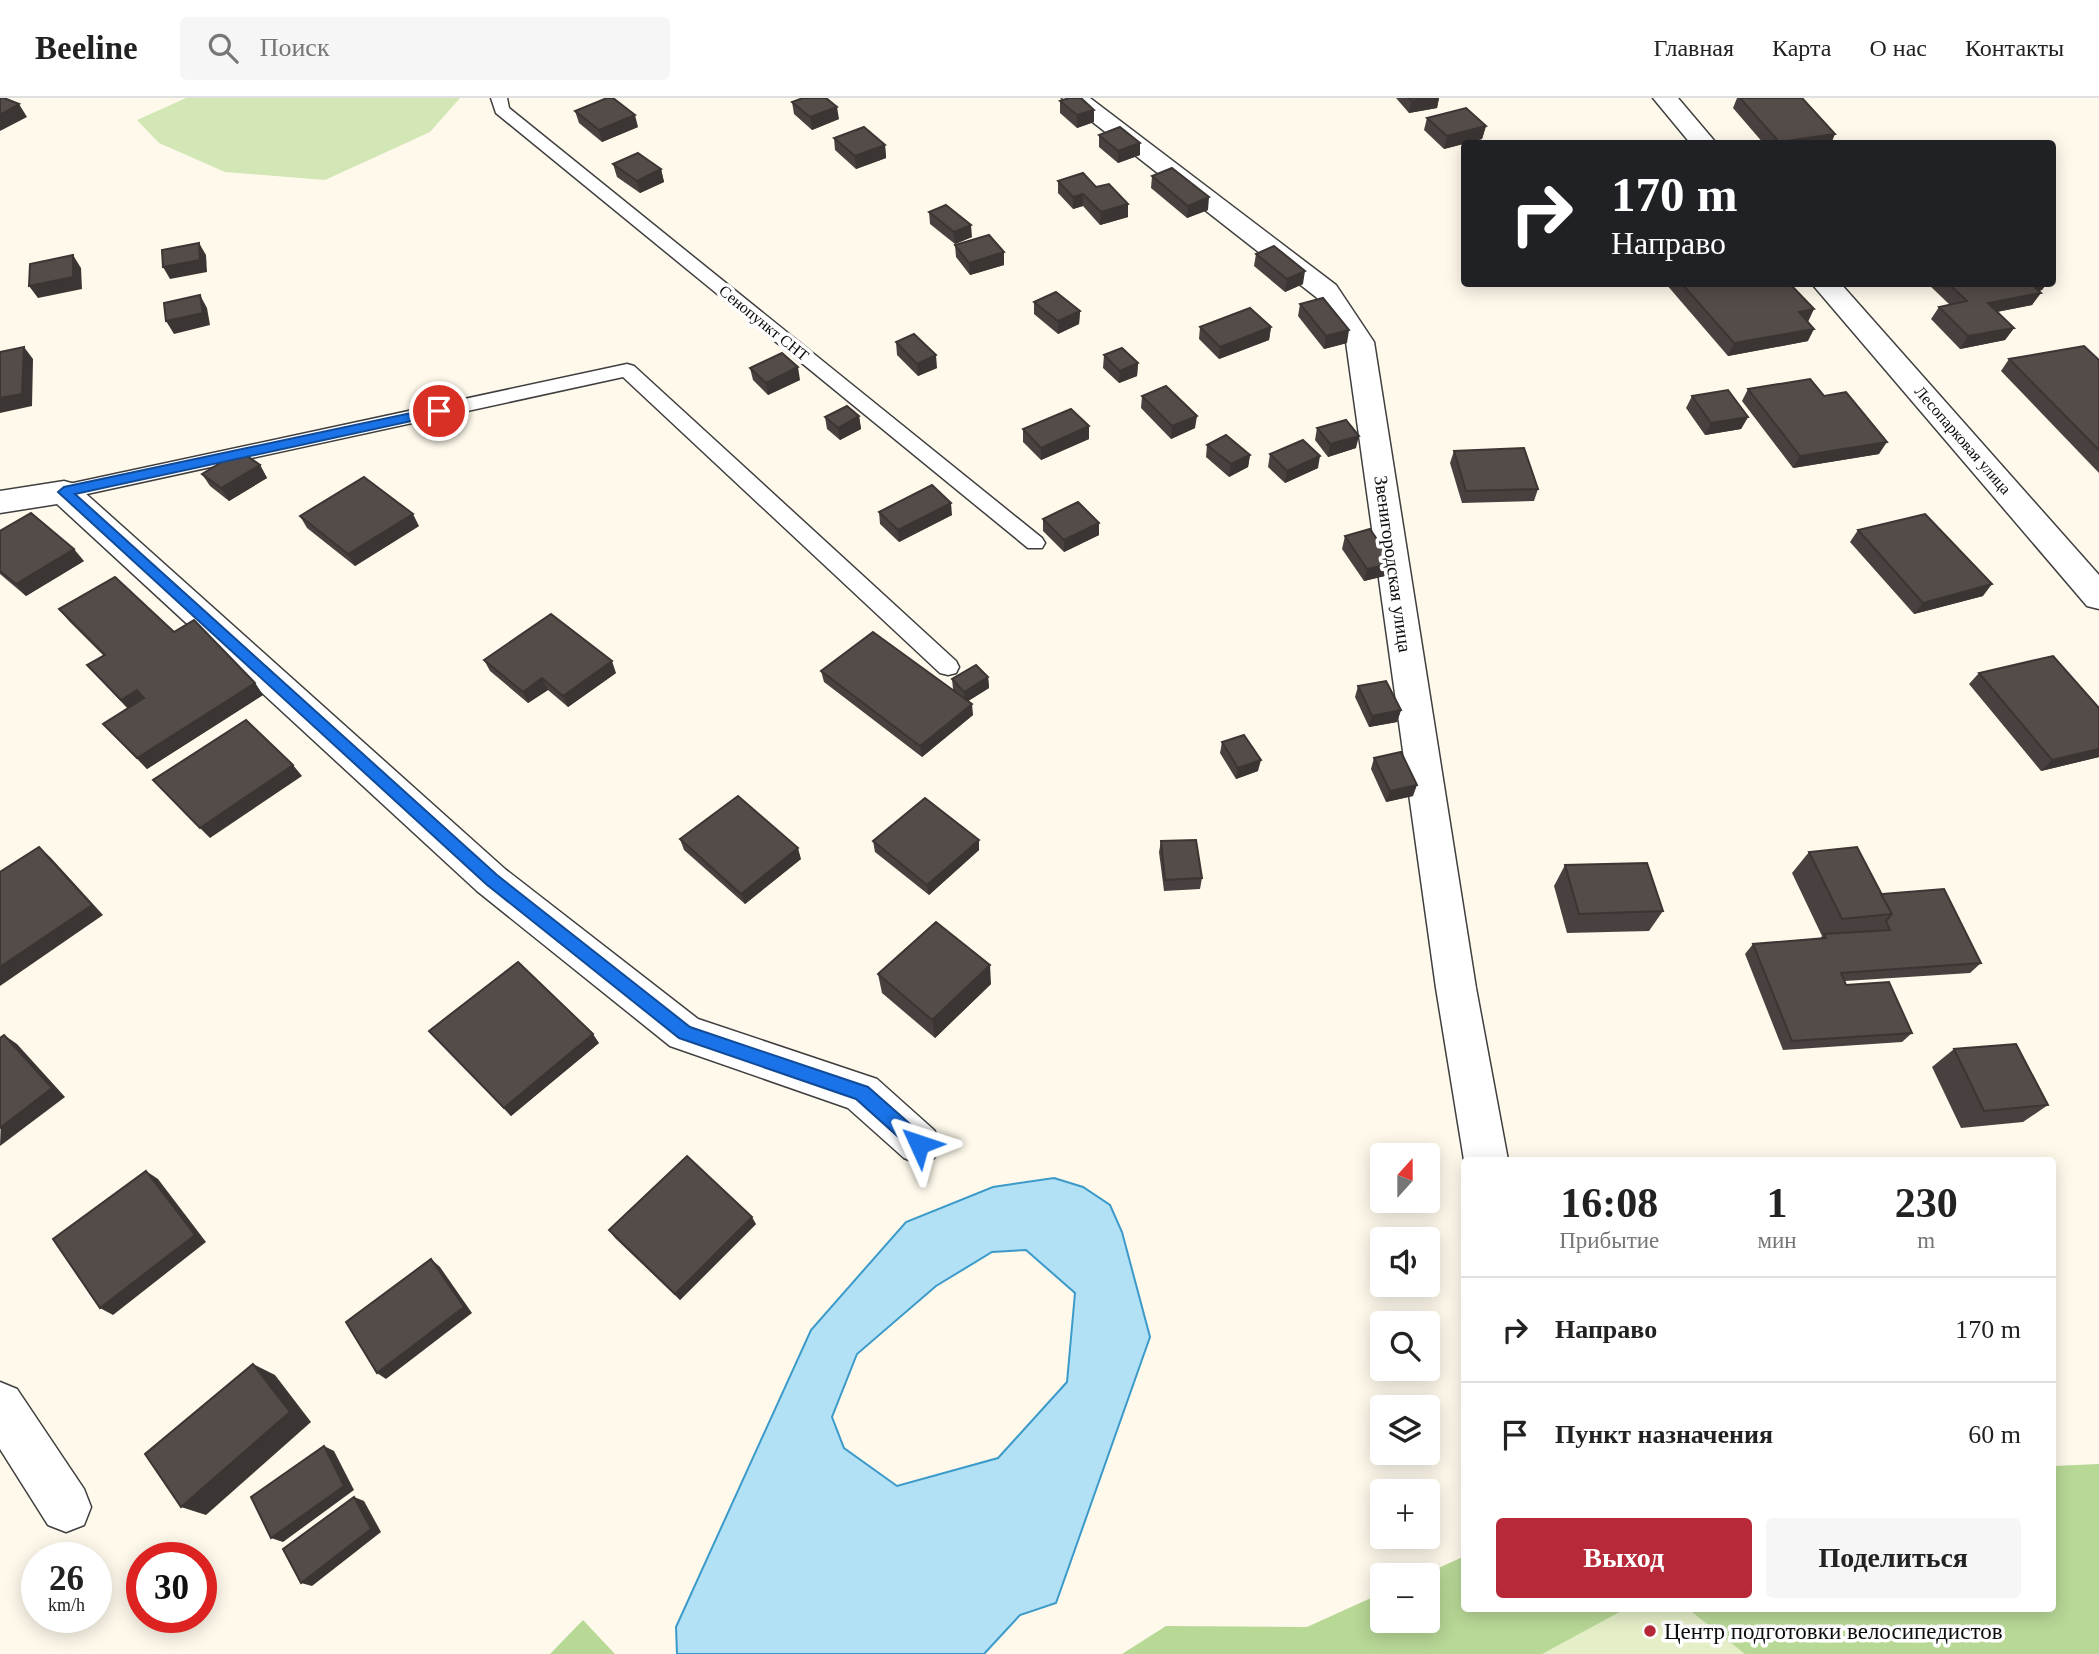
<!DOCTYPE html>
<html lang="ru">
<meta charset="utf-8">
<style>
body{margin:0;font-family:"Times New Roman",serif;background:#f6f6f6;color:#222;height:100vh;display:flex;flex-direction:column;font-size:26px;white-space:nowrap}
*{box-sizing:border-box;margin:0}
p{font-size:23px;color:#767676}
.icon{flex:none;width:38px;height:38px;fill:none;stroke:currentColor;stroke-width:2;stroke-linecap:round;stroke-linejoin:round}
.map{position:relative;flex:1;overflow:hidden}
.sheet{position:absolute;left:1461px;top:1059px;width:595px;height:455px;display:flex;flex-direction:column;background:#fff;border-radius:7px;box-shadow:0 4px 18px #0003}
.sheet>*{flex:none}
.hud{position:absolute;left:1461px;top:42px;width:595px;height:147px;border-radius:7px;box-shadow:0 4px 18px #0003;background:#202124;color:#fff;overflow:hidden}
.needle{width:46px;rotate:21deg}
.tools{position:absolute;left:1370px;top:1045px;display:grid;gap:14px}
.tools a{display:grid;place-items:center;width:70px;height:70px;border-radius:7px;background:#fff;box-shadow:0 4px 18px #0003;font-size:35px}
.speed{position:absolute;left:21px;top:1444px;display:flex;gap:14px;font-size:35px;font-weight:700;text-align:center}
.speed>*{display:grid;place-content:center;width:91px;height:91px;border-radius:50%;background:#fff;box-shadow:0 4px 18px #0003;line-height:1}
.speed small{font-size:18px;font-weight:400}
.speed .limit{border:10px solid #d22;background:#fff;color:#111}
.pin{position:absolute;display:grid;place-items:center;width:60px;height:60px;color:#fff;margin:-30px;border:4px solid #fff;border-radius:50%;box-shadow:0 2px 7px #0007}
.me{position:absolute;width:77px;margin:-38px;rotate:312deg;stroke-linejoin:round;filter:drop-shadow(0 0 5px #0008)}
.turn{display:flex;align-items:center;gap:24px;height:147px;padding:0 35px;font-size:32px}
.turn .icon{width:91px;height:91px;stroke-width:2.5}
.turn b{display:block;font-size:49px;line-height:60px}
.eta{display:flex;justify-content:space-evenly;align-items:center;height:119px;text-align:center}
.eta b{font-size:42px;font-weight:800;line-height:49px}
.primary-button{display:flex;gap:14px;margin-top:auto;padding:14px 35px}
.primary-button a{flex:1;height:80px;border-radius:7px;background:#b72839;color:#fff;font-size:28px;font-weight:800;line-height:80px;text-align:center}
.primary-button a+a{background:#f6f6f6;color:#222}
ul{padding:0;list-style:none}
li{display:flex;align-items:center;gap:21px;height:105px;padding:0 35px;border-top:2px solid #e0e0e0}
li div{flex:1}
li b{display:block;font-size:26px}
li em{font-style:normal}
header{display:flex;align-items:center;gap:42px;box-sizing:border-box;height:98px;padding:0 35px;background:#fff;border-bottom:2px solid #e0e0e0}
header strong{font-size:33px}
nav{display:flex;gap:38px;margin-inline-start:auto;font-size:24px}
.search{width:490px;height:63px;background:#f6f6f6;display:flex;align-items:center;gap:18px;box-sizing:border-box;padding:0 24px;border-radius:7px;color:#767676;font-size:26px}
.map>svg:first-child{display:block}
.green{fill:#d3e7b6}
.forest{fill:#b8d896}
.pitch{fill:#e4efc8}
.water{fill:#b2e0f4;stroke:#3b9ac9;stroke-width:2;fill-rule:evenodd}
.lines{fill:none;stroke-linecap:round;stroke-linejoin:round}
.service-casing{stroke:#3f3f3f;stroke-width:3}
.minor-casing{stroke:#3f3f3f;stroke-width:3}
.service{fill:#fff;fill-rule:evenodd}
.minor{fill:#fff;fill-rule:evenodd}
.wall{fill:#48413f}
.shaded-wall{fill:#3b3533}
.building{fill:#544c49;stroke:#3b3533;stroke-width:2}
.route{fill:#1a73e8;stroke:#114b97;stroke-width:2}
.poi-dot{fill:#b72839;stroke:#fff;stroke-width:2.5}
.labels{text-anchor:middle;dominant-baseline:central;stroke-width:7;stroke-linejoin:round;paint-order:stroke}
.far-street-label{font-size:16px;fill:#0c0c0c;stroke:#fff}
.street-label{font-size:19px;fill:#0c0c0c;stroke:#fff}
.near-poi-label{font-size:23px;fill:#0c0c0c;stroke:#fff;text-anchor:start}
</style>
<header>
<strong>Beeline</strong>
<div class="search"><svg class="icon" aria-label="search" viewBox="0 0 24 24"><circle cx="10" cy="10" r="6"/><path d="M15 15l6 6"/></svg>Поиск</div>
<nav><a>Главная</a><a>Карта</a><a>О нас</a><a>Контакты</a></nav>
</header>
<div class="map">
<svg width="2099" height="1556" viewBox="0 0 2099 1556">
<rect width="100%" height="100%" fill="#fef9eb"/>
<polygon class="green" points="186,0 460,0 430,34 325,82 225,74 159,45 137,22"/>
<g class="forest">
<polygon points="2099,1366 2099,1556 1122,1556 1166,1528 1307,1529 1382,1495 1382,1522 1428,1522 1428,1477 1423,1477 1465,1458 1465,1510 2053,1510 2053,1368"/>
<polygon points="583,1522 615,1556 550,1556"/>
</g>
<polygon class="pitch" points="1627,1510 1687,1510 1745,1556 1542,1556"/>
<path class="water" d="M1054,1080L1083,1089L1110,1107L1122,1134L1150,1239L1056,1505L1020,1517L984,1556H677L676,1529L811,1232L906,1124L993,1089ZM1026,1152L1075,1195L1067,1284L998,1360L897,1388L844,1350L832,1319L857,1256L936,1188L992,1154Z"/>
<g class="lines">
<g class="service-casing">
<g id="service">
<polygon points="491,0 507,0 509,10 1042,440 1045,445 1042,450 1028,450 496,15"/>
<polygon points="627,266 634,268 956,563 959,569 956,575 948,577 940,575 623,279 64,401 54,394 64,387"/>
</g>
</g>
<g class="minor-casing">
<g id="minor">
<polygon points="1062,0 1090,0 1336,187 1374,244 1476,890 1508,1062 1464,1062 1436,890 1346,244 1316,199"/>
<polygon points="1653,0 1678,0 1717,46 1691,46"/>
<polygon points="1812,186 1841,186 2099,477 2099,511 2087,508"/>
<polygon points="64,383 75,386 505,771 698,921 877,981 934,1032 941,1046 934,1060 919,1066 904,1060 848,1010 670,948 477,793 57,406 0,415 0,393"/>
<polygon points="0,1284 17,1291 84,1391 91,1409 84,1427 66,1434 48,1427 0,1351"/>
</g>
</g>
<use href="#service" class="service"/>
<use href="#minor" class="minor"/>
</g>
<g class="wall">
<polygon points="1396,0 1439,0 1437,10 1409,15"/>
<polygon points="1737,0 1802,0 1831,46 1764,46 1733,10"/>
<polygon points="1060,3 1094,12 1094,24 1077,30 1060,15"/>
<polygon points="792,4 839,21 812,32 794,16"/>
<polygon points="575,13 638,29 602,44 579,25"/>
<polygon points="1427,20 1486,28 1482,41 1444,51 1424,32"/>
<polygon points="1099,37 1140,57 1118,65 1099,49"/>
<polygon points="834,40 885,47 886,60 856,71 835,52"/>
<polygon points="613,66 661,71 664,84 640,95 617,79"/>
<polygon points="1152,78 1208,112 1187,120 1151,90"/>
<polygon points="1058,83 1096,89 1128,119 1100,127 1083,108 1073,111 1058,95"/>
<polygon points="929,114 972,139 955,146 930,126"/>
<polygon points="955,147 1004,154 1004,167 970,177 956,159"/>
<polygon points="1256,156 1303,186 1285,194 1254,168"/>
<polygon points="1666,186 1790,186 1808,224 1808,243 1728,258"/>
<polygon points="1928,186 2046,186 2042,192 2039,193 2032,207 1997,214 2014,230 2005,242 1960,251 1931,221 1939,209 1950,207"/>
<polygon points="1034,204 1080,213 1079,226 1058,236 1034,216"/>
<polygon points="1300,206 1347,245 1324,251 1298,218"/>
<polygon points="1200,229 1271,229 1269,242 1219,261 1199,241"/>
<polygon points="896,244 937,270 918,278 897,257"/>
<polygon points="1104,257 1138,265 1137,278 1119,285 1103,270"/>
<polygon points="2009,261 2099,262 2099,375 2001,273"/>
<polygon points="750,270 800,282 768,297 753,282"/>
<polygon points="1748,291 1824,298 1879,356 1793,370 1742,303"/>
<polygon points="1142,298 1195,330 1171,341 1141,310"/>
<polygon points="1692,298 1748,319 1741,331 1705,337 1686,310"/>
<polygon points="859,318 861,331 840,342 827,331 825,319"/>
<polygon points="1089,328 1089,341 1041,362 1023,344 1023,331"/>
<polygon points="1317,330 1356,350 1328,359 1315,342"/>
<polygon points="1207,347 1250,357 1248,369 1229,379 1206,359"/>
<polygon points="1454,353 1538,391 1534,403 1462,405 1450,365"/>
<polygon points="1270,356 1318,370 1285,385 1268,369"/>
<polygon points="260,367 267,380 229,403 210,388 202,376"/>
<polygon points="879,414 952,417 899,444 880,426"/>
<polygon points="300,418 419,428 355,468 307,430"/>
<polygon points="1043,421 1099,425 1099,437 1064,454 1043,433"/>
<polygon points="1858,432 1983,498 1914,516 1850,444"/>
<polygon points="0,433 84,463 26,498 0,476"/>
<polygon points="1345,438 1393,465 1389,477 1364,483 1342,451"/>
<polygon points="59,511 174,534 255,585 263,597 147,671 103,626 128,611 87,567 103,557 69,523"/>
<polygon points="484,562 616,575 568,609 548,592 528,605 490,573"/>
<polygon points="821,573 953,591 952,581 988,579 989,590 968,603 973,617 922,659 824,584"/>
<polygon points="1979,575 2099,610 2099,659 2041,673 1969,586"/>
<polygon points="1358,588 1401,612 1397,624 1369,629 1355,599"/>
<polygon points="1222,644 1258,673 1236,681 1220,655"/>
<polygon points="1374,660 1413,698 1386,704 1371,671"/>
<polygon points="680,741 801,761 745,806 684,752"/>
<polygon points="873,743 979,752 929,797 875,754"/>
<polygon points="1161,743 1202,780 1200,791 1164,793 1159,754"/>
<polygon points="1809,754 1881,796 1981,865 1970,875 1845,883 1846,887 1912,935 1902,944 1783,952 1745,856 1753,846 1820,841 1822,838 1792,775"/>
<polygon points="1565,767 1663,813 1649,833 1567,835 1554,788"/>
<polygon points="878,876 991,886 935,940 882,895"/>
<polygon points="429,933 599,945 511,1018"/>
<polygon points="1954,951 2048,1007 2023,1024 1961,1030 1932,969"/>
<polygon points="756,1126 680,1202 615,1140 609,1132"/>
</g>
<g class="shaded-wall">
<polygon points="1429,0 1439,0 1437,10 1409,15 1412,3"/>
<polygon points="19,6 27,19 0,33 0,17"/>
<polygon points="837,9 839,21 812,32 810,19"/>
<polygon points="1094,12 1094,24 1077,30 1077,17"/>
<polygon points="635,17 638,29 602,44 599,32"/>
<polygon points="1486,28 1482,41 1444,51 1447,38"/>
<polygon points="1835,36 1831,46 1778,46 1779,44"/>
<polygon points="1140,45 1140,57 1118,65 1118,53"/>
<polygon points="885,47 886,60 856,71 855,58"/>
<polygon points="661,71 664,84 640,95 637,83"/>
<polygon points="1083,96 1083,108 1073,111 1073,99"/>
<polygon points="1209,99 1208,112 1187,120 1188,108"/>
<polygon points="1128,106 1128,119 1100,127 1101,114"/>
<polygon points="971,127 972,139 955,146 954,134"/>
<polygon points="199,145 206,157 207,174 170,181 163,169"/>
<polygon points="1004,154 1004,167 970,177 969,165"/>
<polygon points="73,157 81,170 82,191 38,200 29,188"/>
<polygon points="1305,173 1303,186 1285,194 1287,181"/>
<polygon points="2028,186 2046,186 2042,192 2021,196"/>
<polygon points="2041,195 2032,207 1980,217 1988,205"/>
<polygon points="200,197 207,210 210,227 174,236 166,223"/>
<polygon points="1814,211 1808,224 1799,214"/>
<polygon points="1080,213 1079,226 1058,236 1058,223"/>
<polygon points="1271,229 1269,242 1219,261 1220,249"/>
<polygon points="2014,230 2005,242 1960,251 1968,238"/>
<polygon points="1814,231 1808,243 1728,258 1734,245"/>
<polygon points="1349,232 1347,245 1324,251 1326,238"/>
<polygon points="24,249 33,261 32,308 0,315 0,300"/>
<polygon points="936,257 937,270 918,278 917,266"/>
<polygon points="1138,265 1137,278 1119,285 1120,273"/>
<polygon points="798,269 800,282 768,297 766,285"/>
<polygon points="859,318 861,331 840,342 838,330"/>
<polygon points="1197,318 1195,330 1171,341 1172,328"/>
<polygon points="1748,319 1741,331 1705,337 1711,325"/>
<polygon points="1089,328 1089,341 1041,362 1041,350"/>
<polygon points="1359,338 1356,350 1328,359 1330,346"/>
<polygon points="1887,344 1879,356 1793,370 1800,358"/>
<polygon points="1250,357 1248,369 1229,379 1231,366"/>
<polygon points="1320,358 1318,370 1285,385 1287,373"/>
<polygon points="260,367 267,380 229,403 221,390"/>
<polygon points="951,405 952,417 899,444 898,432"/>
<polygon points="413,416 419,428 355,468 348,456"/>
<polygon points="1099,425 1099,437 1064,454 1064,442"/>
<polygon points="74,451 84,463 26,498 16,486"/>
<polygon points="1393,465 1389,477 1364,483 1367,471"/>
<polygon points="1992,486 1983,498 1914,516 1923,505"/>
<polygon points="612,563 616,575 568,609 563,598"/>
<polygon points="988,579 989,590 965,605 964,594"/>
<polygon points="542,580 548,592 528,605 523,594"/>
<polygon points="255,585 263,597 147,671 137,660"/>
<polygon points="137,592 147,604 131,614 121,602"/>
<polygon points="972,606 973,617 922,659 920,648"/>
<polygon points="1401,612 1397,624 1369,629 1372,618"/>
<polygon points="2099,651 2099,659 2041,673 2052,662"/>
<polygon points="1261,662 1258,673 1236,681 1238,670"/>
<polygon points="293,667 302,678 210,740 200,730"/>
<polygon points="1417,687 1413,698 1386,704 1390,693"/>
<polygon points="979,742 979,752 929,797 927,787"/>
<polygon points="39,749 51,760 103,817 0,888 0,869"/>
<polygon points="798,750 801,761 745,806 741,796"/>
<polygon points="990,867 991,886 935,940 932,922"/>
<polygon points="593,936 599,945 511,1018 504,1010"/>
<polygon points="4,937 17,946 65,999 0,1048"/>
<polygon points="146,1073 158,1081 206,1144 113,1217 100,1210"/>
<polygon points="752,1119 756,1126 680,1202 675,1196"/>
<polygon points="431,1161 440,1169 472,1215 386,1281 377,1275"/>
<polygon points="253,1266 275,1277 311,1324 206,1417 181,1409"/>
<polygon points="324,1348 334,1353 354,1392 283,1444 271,1440"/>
<polygon points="354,1399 364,1403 381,1434 312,1488 301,1485"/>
</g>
<g class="building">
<polygon points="0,0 4,0 19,6 0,17"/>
<polygon points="607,0 613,0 635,17 599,32 575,13"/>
<polygon points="803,0 826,0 837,9 810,19 792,4"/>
<polygon points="1069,0 1081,0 1094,12 1077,17 1060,3"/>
<polygon points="1409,0 1429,0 1412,3"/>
<polygon points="1740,0 1802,0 1835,36 1779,44"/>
<polygon points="1466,10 1486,28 1447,38 1427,20"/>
<polygon points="864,29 885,47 855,58 834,40"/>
<polygon points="1120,29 1140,45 1118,53 1099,37"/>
<polygon points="638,55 661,71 637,83 613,66"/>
<polygon points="1172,70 1209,99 1188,108 1152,78"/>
<polygon points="1083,75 1096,89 1109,86 1128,106 1101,114 1083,96 1073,99 1058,83"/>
<polygon points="946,107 971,127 954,134 929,114"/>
<polygon points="989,137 1004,154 969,165 955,147"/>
<polygon points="199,145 200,162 163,169 162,152"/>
<polygon points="1274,148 1305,173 1287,181 1256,156"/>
<polygon points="73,157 73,179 29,188 30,166"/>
<polygon points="1682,186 1790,186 1814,211 1799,214 1814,231 1734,245"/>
<polygon points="1949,186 2031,186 2041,195 1988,205 2014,230 1968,238 1939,209 1967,203"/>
<polygon points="1056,194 1080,213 1058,223 1034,204"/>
<polygon points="200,197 203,215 166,223 164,205"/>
<polygon points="1323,200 1349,232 1326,238 1300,206"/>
<polygon points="1250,210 1271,229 1220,249 1200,229"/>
<polygon points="914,236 936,257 917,266 896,244"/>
<polygon points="2084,248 2099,262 2099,352 2009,261"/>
<polygon points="24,249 22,296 0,300 0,254"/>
<polygon points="1122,250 1138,265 1120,273 1104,257"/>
<polygon points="782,255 798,269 766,285 750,270"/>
<polygon points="1810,281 1824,298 1846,294 1887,344 1800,358 1748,291"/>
<polygon points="1166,288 1197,318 1172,328 1142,298"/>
<polygon points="1728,292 1748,319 1711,325 1692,298"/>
<polygon points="847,308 859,318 838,330 825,319"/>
<polygon points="1071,311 1089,328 1041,350 1023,331"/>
<polygon points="1346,322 1359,338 1330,346 1317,330"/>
<polygon points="1226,337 1250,357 1231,366 1207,347"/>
<polygon points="1303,342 1320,358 1287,373 1270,356"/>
<polygon points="1524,350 1538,391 1466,393 1454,353"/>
<polygon points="240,353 260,367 221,390 202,376"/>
<polygon points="364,379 413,416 348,456 300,418"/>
<polygon points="932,387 951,405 898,432 879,414"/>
<polygon points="1078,404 1099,425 1064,442 1043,421"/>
<polygon points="31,415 74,451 16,486 0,473 0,433"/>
<polygon points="1925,416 1992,486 1923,505 1858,432"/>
<polygon points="1370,431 1393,465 1367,471 1345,438"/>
<polygon points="115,479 174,534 194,522 255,585 137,660 103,626 144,600 137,592 121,602 87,567 105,557 59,511"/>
<polygon points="551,516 612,563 563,598 542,580 523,594 484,562"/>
<polygon points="873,534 972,606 920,648 821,573"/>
<polygon points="2053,558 2099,610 2099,651 2052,662 1979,575"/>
<polygon points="976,567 988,579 964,594 952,581"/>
<polygon points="1386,583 1401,612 1372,618 1358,588"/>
<polygon points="246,622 293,667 200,730 153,682"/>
<polygon points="1244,637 1261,662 1238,670 1222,644"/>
<polygon points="1401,654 1417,687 1390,693 1374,660"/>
<polygon points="738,698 798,750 741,796 680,741"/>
<polygon points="925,700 979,742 927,787 873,743"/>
<polygon points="1196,742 1202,780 1165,782 1161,743"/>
<polygon points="39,749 92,807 0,869 0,774"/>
<polygon points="1857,749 1892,816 1842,821 1809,754"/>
<polygon points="1647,765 1663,813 1579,816 1565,767"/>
<polygon points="1944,791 1981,865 1841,875 1846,887 1889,884 1912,935 1792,943 1753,846 1826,840 1824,836 1890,832 1886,823 1892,816 1881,796"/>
<polygon points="936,824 990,867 932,922 878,876"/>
<polygon points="518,864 593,936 504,1010 429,933"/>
<polygon points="4,937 52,990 0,1030 0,940"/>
<polygon points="2016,946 2048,1007 1984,1013 1954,951"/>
<polygon points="687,1058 752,1119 675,1196 609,1132"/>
<polygon points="146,1073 195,1137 100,1210 53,1141"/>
<polygon points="431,1161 464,1209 377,1275 346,1224"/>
<polygon points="253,1266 290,1314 181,1409 145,1356"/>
<polygon points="324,1348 344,1388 271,1440 251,1399"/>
<polygon points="354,1399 371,1431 301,1485 283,1451"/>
</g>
<polygon class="route" points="439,309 445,313 444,316 75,396 497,777 690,929 868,989 926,1040 928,1046 926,1052 919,1054 913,1052 856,1001 679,940 486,786 58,394 64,389"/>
<circle class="poi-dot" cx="1650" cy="1533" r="7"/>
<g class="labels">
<g class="far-street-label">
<text transform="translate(764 225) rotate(39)">Сенопункт СНТ</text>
<text transform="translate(1963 342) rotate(49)">Лесопарковая улица</text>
</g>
<g class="street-label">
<text transform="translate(1393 466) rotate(82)">Звенигородская улица</text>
</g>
<g class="near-poi-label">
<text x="1664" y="1533">Центр подготовки велосипедистов</text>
</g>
</g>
</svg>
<div class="tools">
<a><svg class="needle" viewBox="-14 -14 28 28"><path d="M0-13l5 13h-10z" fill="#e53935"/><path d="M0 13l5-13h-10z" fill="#767676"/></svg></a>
<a><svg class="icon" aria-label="sound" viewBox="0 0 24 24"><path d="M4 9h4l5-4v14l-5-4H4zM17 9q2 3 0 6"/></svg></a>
<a><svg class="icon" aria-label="search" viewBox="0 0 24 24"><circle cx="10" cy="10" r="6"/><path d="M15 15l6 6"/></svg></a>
<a><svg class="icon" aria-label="layers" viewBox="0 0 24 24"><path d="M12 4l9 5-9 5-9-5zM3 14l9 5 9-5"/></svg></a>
<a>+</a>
<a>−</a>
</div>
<div class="speed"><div>26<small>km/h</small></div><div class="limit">30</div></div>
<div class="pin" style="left:439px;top:313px;background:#d93025"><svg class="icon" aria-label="arrive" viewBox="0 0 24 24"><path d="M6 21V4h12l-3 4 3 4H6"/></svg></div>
<svg class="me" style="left:919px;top:1046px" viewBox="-20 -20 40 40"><path d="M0-17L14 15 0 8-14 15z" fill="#1a73e8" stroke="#fff" stroke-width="4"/></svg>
<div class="hud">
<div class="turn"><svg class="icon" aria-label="right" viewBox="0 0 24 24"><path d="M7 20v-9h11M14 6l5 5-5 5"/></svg><div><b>170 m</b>Направо</div></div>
</div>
<section class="sheet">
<div class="eta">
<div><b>16:08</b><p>Прибытие</p></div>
<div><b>1</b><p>мин</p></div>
<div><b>230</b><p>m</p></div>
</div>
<ul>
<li><svg class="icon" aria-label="right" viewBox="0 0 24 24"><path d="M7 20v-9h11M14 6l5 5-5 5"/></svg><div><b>Направо</b></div><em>170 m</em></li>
<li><svg class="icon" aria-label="arrive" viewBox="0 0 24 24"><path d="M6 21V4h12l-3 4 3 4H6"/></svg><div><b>Пункт назначения</b></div><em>60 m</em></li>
</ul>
<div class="primary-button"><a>Выход</a><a>Поделиться</a></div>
</section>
</div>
